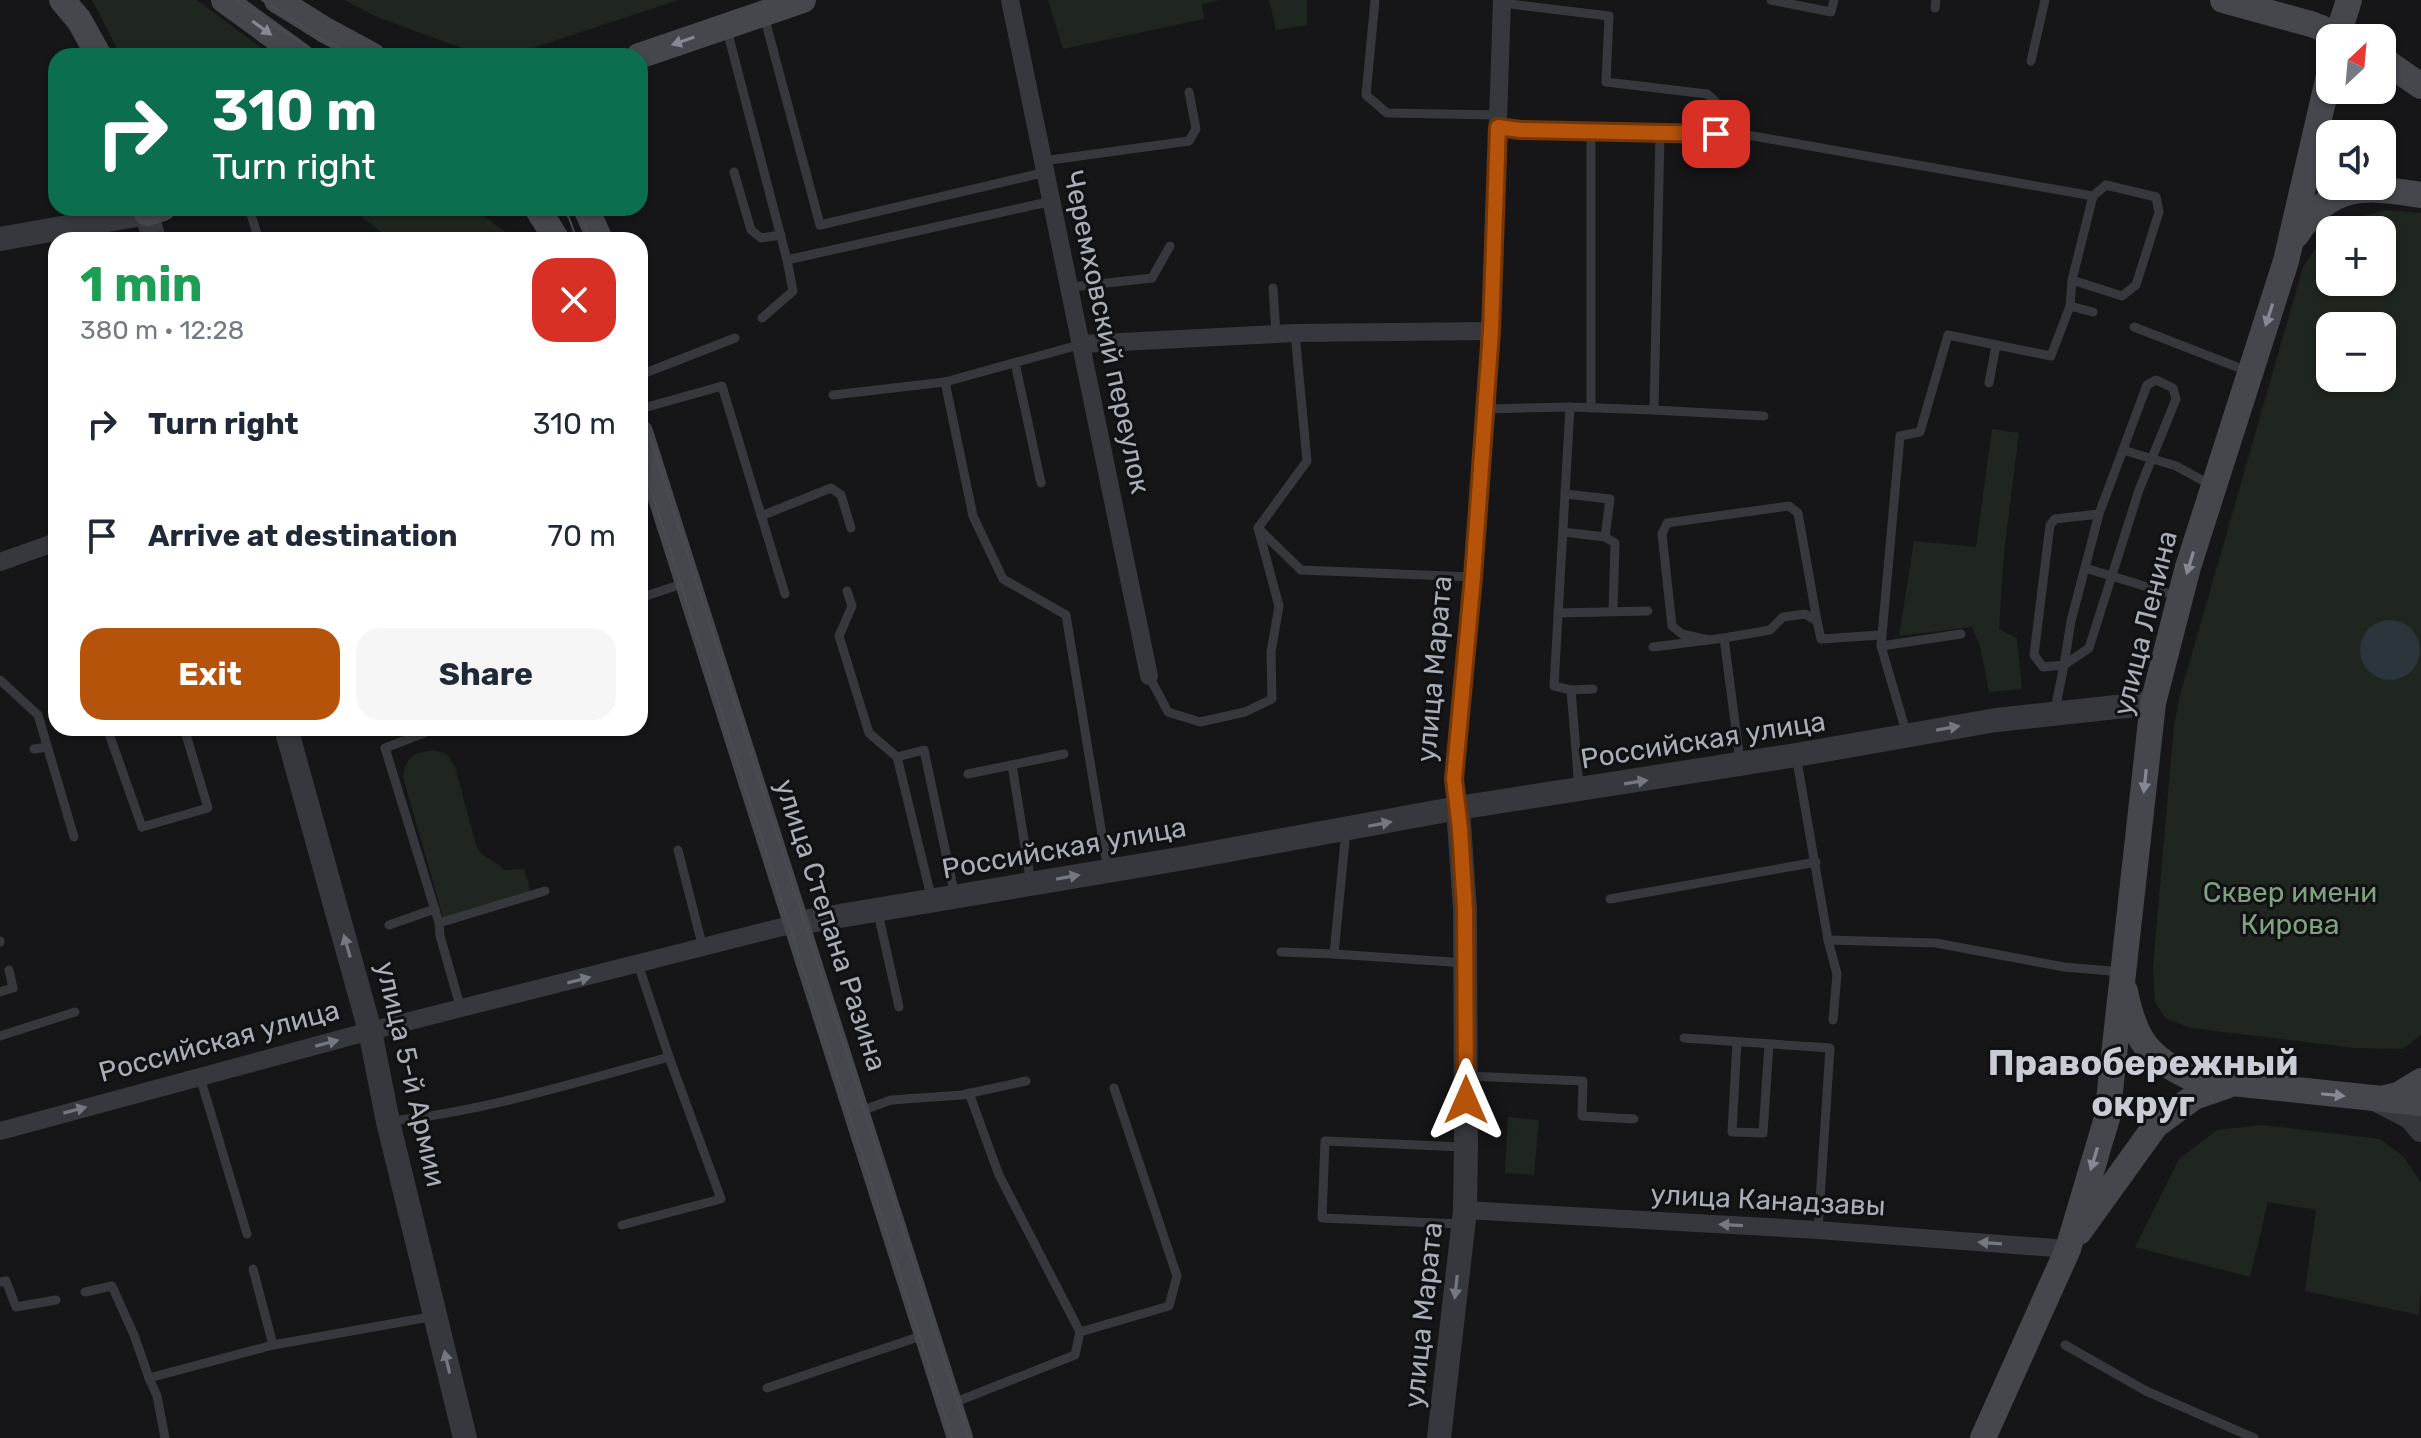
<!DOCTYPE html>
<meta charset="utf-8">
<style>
body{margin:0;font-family:Rubik,sans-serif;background:#f6f6f7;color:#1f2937;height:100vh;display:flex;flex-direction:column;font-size:30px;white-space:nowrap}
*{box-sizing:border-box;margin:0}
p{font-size:26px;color:#747a83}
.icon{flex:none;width:44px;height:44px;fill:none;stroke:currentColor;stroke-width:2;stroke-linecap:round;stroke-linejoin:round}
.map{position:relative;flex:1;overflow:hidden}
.side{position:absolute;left:48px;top:232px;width:600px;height:504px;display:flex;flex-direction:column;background:#fff;border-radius:24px;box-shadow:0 2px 6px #0004}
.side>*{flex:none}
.hud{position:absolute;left:48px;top:48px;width:600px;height:168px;border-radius:24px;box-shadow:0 2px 6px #0004;background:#0b6e4f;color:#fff;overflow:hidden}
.needle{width:52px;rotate:26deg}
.tools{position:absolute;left:2316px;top:24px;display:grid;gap:16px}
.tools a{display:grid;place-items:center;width:80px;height:80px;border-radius:16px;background:#fff;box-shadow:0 2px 6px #0004;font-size:40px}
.pin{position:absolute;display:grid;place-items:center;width:68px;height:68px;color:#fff;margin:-34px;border-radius:16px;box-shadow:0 4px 12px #0006}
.me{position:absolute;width:88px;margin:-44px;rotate:0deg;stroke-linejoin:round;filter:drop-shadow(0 0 6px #0008)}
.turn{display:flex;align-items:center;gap:28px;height:168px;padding:0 32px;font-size:36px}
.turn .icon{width:104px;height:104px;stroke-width:2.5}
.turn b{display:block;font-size:56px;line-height:68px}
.round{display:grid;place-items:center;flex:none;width:84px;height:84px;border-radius:24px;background:#f6f6f7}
.head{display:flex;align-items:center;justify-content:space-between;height:136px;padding:0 32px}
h1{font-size:48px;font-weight:700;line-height:60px;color:#1e9e55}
.cta{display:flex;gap:16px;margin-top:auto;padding:16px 32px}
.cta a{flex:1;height:92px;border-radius:24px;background:#b45309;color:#fff;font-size:32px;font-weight:700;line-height:92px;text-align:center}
.cta a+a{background:#f6f6f7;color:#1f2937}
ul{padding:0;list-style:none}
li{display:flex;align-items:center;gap:24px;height:112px;padding:0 32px}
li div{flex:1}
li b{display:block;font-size:30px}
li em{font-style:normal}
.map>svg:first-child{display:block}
.green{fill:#1e261f;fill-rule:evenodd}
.water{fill:#2c353c}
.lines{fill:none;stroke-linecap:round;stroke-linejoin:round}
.service{stroke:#37383d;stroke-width:9}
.minor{stroke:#37383d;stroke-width:18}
.tertiary{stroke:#37383d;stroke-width:24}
.secondary{stroke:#45474d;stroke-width:26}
.tram{stroke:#4a4c52;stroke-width:2}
.oneway{fill:#858993}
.oneway2{fill:#757881}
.route-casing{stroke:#753606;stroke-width:20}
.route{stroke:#b45309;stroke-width:14}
.labels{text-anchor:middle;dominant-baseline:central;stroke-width:6;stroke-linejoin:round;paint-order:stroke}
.street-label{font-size:28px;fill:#a8adb8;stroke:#111113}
.park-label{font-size:28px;fill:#7fa381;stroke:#111113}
.district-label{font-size:36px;font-weight:bold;fill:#c9ccd4;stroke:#111113}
</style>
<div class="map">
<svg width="2421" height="1438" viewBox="0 0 2421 1438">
<rect width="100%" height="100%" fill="#161618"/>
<g class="green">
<polygon points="92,0 197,0 272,56 121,56"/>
<polygon points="344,0 678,0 515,54 472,52 377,17"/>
<polygon points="1048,0 1220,0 1202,4 1204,19 1063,49"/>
<polygon points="1269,0 1307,0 1307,25 1276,30"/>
<polygon points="350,208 473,208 516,240 392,240"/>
<path d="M2387,210L2421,213V1035L2403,1049L2355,1048L2191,1028L2166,1019L2155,1002L2153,967L2174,724L2181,692L2303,267L2323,237L2330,232V282H2382V230H2332L2349,219ZM2330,326H2382V378H2330Z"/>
<polygon points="1992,429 2019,433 2004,553 1999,629 2017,638 2022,689 1989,692 1980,646 1972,627 1899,636 1914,541 1976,547"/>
<path d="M434,750L447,754L455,767L477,848C484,859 494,859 504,870L524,869L531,892L443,917L403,777C406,757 414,752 434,750Z"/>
<polygon points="1508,1117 1539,1120 1534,1175 1505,1173"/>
<polygon points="2262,1125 2380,1139 2404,1157 2421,1183 2421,1290 2419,1315 2305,1291 2316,1210 2268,1202 2250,1277 2135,1247 2179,1159 2217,1130"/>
</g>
<circle class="water" cx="2390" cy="650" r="30"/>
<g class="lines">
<g class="service">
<polyline points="1375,0 1366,95 1387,113 1498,115"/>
<polyline points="1771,0 1831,12 1834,0"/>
<polyline points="1502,3 1609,16 1606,82 1707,94 1715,101 1716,134"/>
<polyline points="1935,8 1936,0"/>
<polyline points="764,16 820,225 1046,172"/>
<polyline points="727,30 787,260 1052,201"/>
<polyline points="2031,61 2045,0"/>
<polyline points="1498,127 1520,130 1660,132 1654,410 1570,407"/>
<polyline points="1591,130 1591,408"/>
<polyline points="1660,132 1753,136 2093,196"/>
<polyline points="1043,161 1189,141 1196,129 1189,92"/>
<polyline points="734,172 751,230 761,238 781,235"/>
<polyline points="249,208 258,237 262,240"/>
<polyline points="1071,287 1152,278 1170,246"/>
<polyline points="1273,288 1276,334"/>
<polyline points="2070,306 2072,280 2093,196 2106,185 2156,197 2159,212 2136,285 2122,296 2072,280"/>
<polyline points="762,318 793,291 787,260"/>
<polyline points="2134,327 2250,372"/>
<polyline points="1295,333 1307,461 1258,528 1301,570 1473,577"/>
<polyline points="1015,363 1041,483"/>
<polyline points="640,375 735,338"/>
<polyline points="945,382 973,516 1003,579 1066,615 1108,871"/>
<polyline points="1989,383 1996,345"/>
<polyline points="833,395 945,382 1082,344"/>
<polyline points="640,409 722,386 785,594"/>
<polyline points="1486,409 1570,407 1554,686 1571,690 1579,788"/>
<polyline points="1654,410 1764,416"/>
<polyline points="2123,450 2176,466 2211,485"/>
<polyline points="1565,494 1610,499 1605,537"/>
<polyline points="761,516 831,488 841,495 851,528"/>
<polyline points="1563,532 1605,537 1615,543 1613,611"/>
<polyline points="2085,568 2177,596"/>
<polyline points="847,591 852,606 839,636 869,733 897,757 932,900"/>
<polyline points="640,598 685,583"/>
<polyline points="1558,613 1648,611"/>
<polyline points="1709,640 1682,634 1672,626 1662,534 1667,523 1789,506 1798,513 1817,621"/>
<polyline points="1881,646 1961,634"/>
<polyline points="1653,647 1724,638"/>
<polyline points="1149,676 1168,712 1200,722 1245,712 1272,699 1271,652 1279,606 1258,528"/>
<polyline points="0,680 38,715 74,837"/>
<polyline points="1571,690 1593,689"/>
<polyline points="2055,710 2064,665 2089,648 2139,490 2176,399 2173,388 2156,380 2147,385 2099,514 2071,621 2064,665 2043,667 2034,655 2050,525 2055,519 2099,514"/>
<polyline points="107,728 142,827 208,808 184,728"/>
<polyline points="437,728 385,748 439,923 440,936 461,1009"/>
<polyline points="1907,735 1881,646 1900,436 1920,432 1948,335 2051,356 2070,306 2093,312"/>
<polyline points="34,749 47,747"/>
<polyline points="1796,755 1828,940 1936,943 2064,967 2122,972"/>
<polyline points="897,757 924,750 955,896"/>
<polyline points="1740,761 1724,638 1770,630 1783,617 1805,614 1817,621 1821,639 1881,635"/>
<polyline points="1012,765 1031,884"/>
<polyline points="968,774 1064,754"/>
<polyline points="1346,830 1334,954 1466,963"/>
<polyline points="678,850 703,948"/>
<polyline points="1610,899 1816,862"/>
<polyline points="878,913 899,1007"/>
<polyline points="439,923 545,891"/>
<polyline points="389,925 435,909"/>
<polyline points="1828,940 1837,974 1833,1020"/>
<polyline points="0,941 0,942"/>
<polyline points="1281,952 1334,954"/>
<polyline points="0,992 13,988 9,970"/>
<polyline points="0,1036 75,1012"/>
<polyline points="1684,1038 1830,1048 1818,1230"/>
<polyline points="1737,1042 1732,1132 1763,1133 1769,1044"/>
<polyline points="1466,1076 1583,1081 1582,1116 1634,1119"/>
<polyline points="200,1077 247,1234"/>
<polyline points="969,1093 999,1175 1080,1332"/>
<polyline points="858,1112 891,1100 962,1095 1026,1081"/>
<path d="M391,1121C486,1111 577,1082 669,1057"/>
<polyline points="1461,1224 1322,1218 1325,1141 1463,1147"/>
<polyline points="622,1225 721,1199 669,1057 638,964"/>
<polyline points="0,1282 6,1281 16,1307 56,1300"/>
<polyline points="85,1292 112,1286 134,1335 149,1378 273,1345 253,1269"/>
<polyline points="273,1345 435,1316"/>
<polyline points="2065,1345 2146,1391 2254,1438"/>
<polyline points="149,1378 157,1396 165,1438"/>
<polyline points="767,1388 924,1335"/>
<polyline points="953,1403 1075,1355 1080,1332 1169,1306 1177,1276 1114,1088"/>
</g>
<g class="minor">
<polyline points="1010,0 1149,676"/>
<polyline points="1082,344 1295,333 1491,331"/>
<polyline points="0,562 56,542"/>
<polyline points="1458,808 1454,779 1473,577 1491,331 1502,0"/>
<polyline points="0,1131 370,1031 798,923"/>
<polyline points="1465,1210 1818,1230 2068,1249"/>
</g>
<g class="tertiary">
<polyline points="0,239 147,213 154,240"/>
<polyline points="286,728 370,1031 388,1122 465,1438"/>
<polyline points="798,923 1185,858 1458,808 1796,755 1996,720 2153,703"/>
<polyline points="2377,1100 2410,1117 2421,1130"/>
<polyline points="1439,1438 1465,1210 1466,1147 1465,910 1458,808"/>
</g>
<g class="secondary">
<polyline points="62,0 79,20 99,56"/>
<polyline points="224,0 301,56"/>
<polyline points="277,0 325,30 373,56"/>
<polyline points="2223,0 2311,24 2347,38"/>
<polyline points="2337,38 2349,0"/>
<polyline points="639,56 803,0"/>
<polyline points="2382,59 2421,86"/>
<polyline points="146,208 147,213 163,208"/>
<polyline points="537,208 557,240"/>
<polyline points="586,208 600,240"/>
<path d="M2296,235C2333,182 2362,186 2421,195"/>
<polyline points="640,432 960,1438"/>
<path d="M2125,991C2135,1041 2148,1058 2194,1079L2421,1103"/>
<polyline points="2385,1098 2398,1095 2421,1081"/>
<polyline points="2079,1232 2156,1125 2194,1097 2226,1086"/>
<polyline points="1983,1438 2068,1249 2107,1118 2153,703 2188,567 2286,261 2330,71"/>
</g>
<g class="tram">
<polyline points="235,0 322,56"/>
<polyline points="262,0 320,38 354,56"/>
<polyline points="562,208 569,218 577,240"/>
<polyline points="578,208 591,240"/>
<polyline points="640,405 969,1438"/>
<polyline points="640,455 952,1438"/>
</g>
</g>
<defs><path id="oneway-solid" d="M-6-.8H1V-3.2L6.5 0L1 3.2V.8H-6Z" transform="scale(2)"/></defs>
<g class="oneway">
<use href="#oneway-solid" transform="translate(262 28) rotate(36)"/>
<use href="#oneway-solid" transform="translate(683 41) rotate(161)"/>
<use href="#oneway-solid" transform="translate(2269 315) rotate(108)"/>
<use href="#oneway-solid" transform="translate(2190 563) rotate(107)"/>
<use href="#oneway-solid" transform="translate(2145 781) rotate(96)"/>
<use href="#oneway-solid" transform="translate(2333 1095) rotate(6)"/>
<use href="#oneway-solid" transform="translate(2094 1159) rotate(107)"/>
</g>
<g class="oneway2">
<use href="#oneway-solid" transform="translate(1948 728) rotate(-10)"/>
<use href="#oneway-solid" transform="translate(1636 782) rotate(-9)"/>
<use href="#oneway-solid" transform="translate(1380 824) rotate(-11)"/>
<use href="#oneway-solid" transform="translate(1068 877) rotate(-10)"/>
<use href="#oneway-solid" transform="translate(347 946) rotate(-106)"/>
<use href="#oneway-solid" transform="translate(579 980) rotate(-14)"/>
<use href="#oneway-solid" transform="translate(327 1043) rotate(-15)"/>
<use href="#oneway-solid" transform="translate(75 1110) rotate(-15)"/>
<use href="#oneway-solid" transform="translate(1731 1225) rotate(-177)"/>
<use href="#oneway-solid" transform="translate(1990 1243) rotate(-176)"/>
<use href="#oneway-solid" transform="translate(1456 1287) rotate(96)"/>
<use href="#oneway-solid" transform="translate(447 1362) rotate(-103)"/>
</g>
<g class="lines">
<g class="route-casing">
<polyline id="route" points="1466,1100 1465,910 1460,829 1454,779 1473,577 1491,331 1498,127 1520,130 1716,134"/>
</g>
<use href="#route" class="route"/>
</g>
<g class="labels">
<g class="street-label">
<text transform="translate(1107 332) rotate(78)">Черемховский переулок</text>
<text transform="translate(2145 623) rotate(-76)">улица Ленина</text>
<text transform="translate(1434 669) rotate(-85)">улица Марата</text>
<text transform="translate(1703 740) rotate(-9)">Российская улица</text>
<text transform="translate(1064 848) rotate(-10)">Российская улица</text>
<text transform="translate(831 925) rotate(72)">улица Степана Разина</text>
<text transform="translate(219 1041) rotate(-15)">Российская улица</text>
<text transform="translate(411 1074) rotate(77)">улица 5-й Армии</text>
<text transform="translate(1768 1200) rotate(3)">улица Канадзавы</text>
<text transform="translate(1423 1315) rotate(-84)">улица Марата</text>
</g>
<g class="park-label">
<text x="2290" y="892">Сквер имени<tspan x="2290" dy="32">Кирова</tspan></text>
</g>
<g class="district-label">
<text x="2143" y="1062">Правобережный<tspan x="2143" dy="41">округ</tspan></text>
</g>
</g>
</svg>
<div class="tools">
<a><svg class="needle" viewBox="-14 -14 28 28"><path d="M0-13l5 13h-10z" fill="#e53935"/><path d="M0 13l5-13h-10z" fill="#747a83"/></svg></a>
<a><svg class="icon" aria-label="sound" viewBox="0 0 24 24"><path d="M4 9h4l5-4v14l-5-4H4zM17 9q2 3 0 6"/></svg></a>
<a>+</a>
<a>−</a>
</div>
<div class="pin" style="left:1716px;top:134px;background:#d93025"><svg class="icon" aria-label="arrive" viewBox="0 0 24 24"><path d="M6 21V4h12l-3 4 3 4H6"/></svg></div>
<svg class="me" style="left:1466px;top:1100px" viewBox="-20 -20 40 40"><path d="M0-17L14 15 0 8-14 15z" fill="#b45309" stroke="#fff" stroke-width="4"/></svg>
<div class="hud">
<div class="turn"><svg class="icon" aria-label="right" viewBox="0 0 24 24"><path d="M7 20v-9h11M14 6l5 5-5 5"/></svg><div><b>310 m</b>Turn right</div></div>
</div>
<section class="side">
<div class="head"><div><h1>1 min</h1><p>380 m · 12:28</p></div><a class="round" style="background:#d93025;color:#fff"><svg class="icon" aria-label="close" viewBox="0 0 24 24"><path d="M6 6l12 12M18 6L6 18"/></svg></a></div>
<ul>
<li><svg class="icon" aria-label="right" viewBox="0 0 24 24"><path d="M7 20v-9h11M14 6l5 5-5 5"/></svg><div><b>Turn right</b></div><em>310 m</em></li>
<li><svg class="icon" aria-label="arrive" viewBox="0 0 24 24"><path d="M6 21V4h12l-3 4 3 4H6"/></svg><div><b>Arrive at destination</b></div><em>70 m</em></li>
</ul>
<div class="cta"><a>Exit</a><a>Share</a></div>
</section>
</div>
